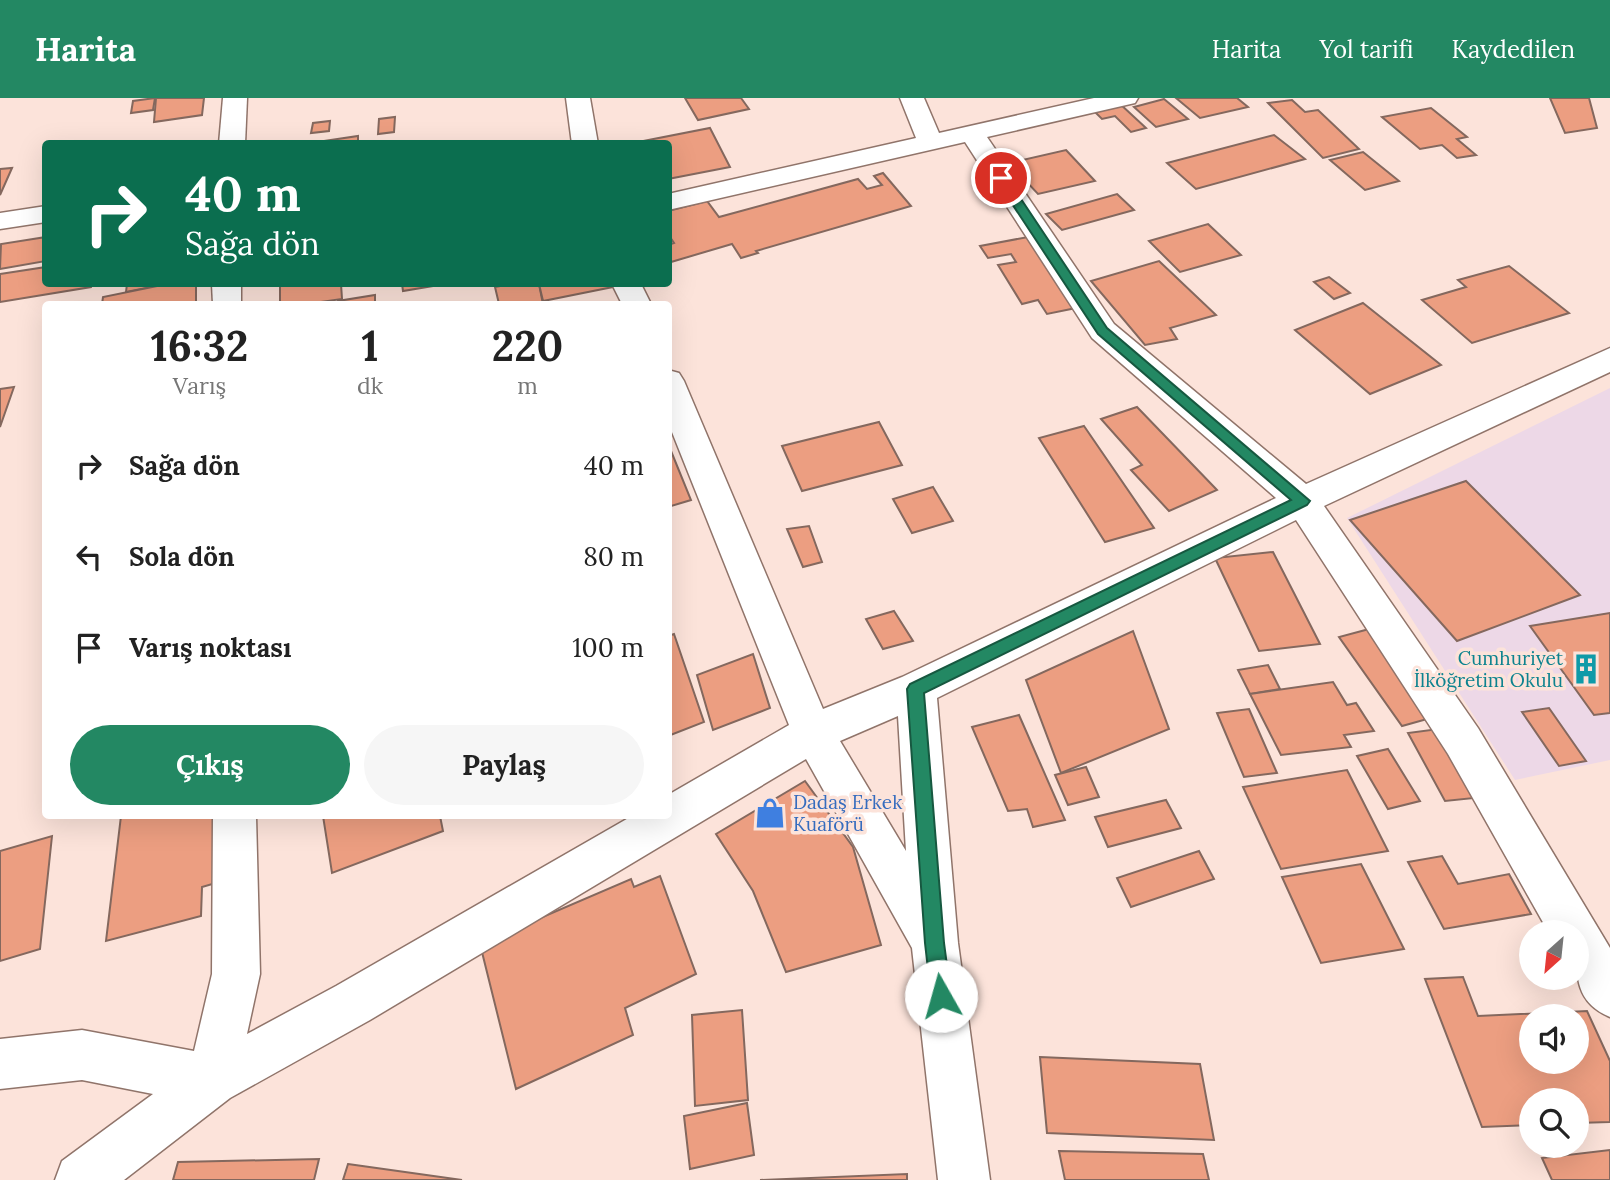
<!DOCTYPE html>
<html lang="tr">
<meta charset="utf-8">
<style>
body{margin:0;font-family:Lora,serif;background:#f6f6f6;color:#222;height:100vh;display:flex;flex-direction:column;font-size:26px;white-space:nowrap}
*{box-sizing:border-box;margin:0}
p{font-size:23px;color:#767676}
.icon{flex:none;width:38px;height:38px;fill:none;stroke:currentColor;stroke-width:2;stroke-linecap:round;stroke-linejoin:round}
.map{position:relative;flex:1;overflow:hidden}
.sheet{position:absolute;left:42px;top:203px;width:630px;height:518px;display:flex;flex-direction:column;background:#fff;border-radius:7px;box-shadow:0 7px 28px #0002}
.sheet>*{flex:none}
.guide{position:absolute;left:42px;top:42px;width:630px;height:147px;border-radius:7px;box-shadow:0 7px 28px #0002;background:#0b6e4f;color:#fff;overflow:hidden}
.needle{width:46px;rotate:207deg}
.controls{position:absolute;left:1519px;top:822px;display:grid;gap:14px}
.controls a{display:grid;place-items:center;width:70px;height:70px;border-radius:50%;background:#fff;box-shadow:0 7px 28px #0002;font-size:35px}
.pin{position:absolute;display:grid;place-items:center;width:60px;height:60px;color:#fff;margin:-30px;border:4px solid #fff;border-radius:50%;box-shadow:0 2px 7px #0007}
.me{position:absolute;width:77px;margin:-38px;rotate:353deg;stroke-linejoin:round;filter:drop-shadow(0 0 5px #0008)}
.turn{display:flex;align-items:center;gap:24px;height:147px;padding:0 28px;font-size:32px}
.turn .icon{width:91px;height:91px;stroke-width:2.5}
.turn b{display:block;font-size:49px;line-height:60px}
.eta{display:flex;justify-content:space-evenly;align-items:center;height:119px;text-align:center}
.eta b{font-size:42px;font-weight:700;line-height:49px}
.action{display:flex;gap:14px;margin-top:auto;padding:14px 28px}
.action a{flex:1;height:80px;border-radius:42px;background:#238863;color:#fff;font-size:28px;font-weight:700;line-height:80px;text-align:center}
.action a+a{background:#f6f6f6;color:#222}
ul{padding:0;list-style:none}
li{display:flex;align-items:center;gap:21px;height:91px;padding:0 28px}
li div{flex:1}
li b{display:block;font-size:26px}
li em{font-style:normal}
header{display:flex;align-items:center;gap:42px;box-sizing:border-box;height:98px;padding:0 35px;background:#238863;color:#fff}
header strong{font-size:33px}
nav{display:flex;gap:38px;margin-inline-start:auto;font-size:24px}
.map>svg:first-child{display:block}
.education{fill:#edd8e7}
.building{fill:#ec9e81;stroke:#84685e;stroke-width:2;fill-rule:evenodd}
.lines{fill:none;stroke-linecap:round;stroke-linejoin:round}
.minor-casing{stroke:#90746a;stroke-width:3}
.minor{fill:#fff;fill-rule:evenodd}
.route{fill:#238863;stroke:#175840;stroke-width:2}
.labels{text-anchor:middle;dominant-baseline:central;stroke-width:7;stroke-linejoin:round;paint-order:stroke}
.culture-label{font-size:19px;fill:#0d838f;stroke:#fce3da;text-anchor:end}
.shop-label{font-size:19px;fill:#366cbe;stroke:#fce3da;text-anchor:start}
</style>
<header>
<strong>Harita</strong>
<nav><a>Harita</a><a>Yol tarifi</a><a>Kaydedilen</a></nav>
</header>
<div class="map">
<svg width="1610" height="1082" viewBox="0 0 1610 1082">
<rect width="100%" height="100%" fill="#fce3da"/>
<polygon class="education" points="1610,290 1610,662 1515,682 1347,420"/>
<g class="building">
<polygon points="155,0 153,12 131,15 133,3"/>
<polygon points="156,0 204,0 202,17 154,24"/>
<polygon points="685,0 741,0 749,11 698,22"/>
<polygon points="1176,0 1237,0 1248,9 1200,20"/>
<polygon points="1550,0 1589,0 1597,30 1565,35"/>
<polygon points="1164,1 1188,21 1156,29 1134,9"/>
<polygon points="1292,2 1305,14 1318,12 1359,51 1323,60 1268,5"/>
<polygon points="1119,5 1146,30 1131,34 1115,18 1102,21 1092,11"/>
<polygon points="1431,10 1467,39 1457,41 1476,57 1457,60 1442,47 1420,51 1382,19"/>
<polygon points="395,19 394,34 378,36 379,21"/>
<polygon points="330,23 329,33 311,35 313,25"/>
<polygon points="710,30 730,69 668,81 668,46 628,46"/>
<polygon points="1274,37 1305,61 1196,91 1167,65"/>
<polygon points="358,38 358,46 304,46"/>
<polygon points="1066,52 1095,83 1038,96 1009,65"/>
<polygon points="1363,54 1399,83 1365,92 1330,62"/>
<polygon points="12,70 0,97 0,71"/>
<polygon points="883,75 911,108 756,153 758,155 741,160 732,146 671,164 668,159 668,147 674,145 668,136 668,113 707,103 719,119 858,81 867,91 882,87 874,78"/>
<polygon points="1117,96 1134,112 1062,132 1046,116"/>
<polygon points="1208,126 1241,157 1180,174 1149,143"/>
<polygon points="46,139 46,163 0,171 1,146"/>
<polygon points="1028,139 1076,210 1047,216 1038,202 1022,206 998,167 1016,164 1011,156 988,160 980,148"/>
<polygon points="1159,163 1216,217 1170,230 1177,241 1145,247 1091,183"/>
<polygon points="1509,168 1569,215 1472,245 1422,202 1466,189 1458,182"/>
<polygon points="46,169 46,186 92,186 91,189 0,204 0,176"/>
<polygon points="1329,179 1350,195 1334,201 1314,184"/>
<polygon points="127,186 167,186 126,194"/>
<polygon points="167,186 196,186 196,206 102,206 103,199"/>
<polygon points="280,186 341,186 342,201 307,206 280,206"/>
<polygon points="402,186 445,186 403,193"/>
<polygon points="511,186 539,186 543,206 499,206 495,189"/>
<polygon points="539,186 617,186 618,188 543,203"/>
<polygon points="375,197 375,206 337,206 338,203"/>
<polygon points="1363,205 1441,267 1370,296 1295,232"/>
<polygon points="14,289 0,329 0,291"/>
<polygon points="1137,309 1217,392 1169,413 1131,372 1142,367 1101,321"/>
<polygon points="879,324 902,367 802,393 782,348"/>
<polygon points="1084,328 1154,430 1105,444 1039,340"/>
<polygon points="671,353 691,402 668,409 668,354"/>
<polygon points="1466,383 1580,497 1457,543 1350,422"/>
<polygon points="933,389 953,423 912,435 893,401"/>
<polygon points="809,428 822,464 803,469 787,431"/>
<polygon points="1273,454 1320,546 1259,553 1215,460"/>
<polygon points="894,513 913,543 883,551 866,521"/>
<polygon points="1610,515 1610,615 1594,617 1530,528"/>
<polygon points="1373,530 1438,618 1402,628 1339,539"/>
<polygon points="1133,533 1169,631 1061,675 1026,582"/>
<polygon points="674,536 704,624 668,638 668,538"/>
<polygon points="753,556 770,610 713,632 697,577"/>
<polygon points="1268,567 1280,591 1250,596 1238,572"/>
<polygon points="1333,584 1347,607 1356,605 1374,633 1344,637 1351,649 1281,657 1250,596"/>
<polygon points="1549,610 1586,663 1559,668 1522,614"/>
<polygon points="1249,611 1277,675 1244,679 1217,615"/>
<polygon points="1019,617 1065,722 1033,729 1027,711 1008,713 972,629"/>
<polygon points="1446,630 1484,699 1445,703 1408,635"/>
<polygon points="1388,651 1420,703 1388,711 1357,658"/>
<polygon points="1086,669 1099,699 1068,707 1055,677"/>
<polygon points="1347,672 1388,753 1281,771 1243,689"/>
<polygon points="805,683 853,749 881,847 786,874 753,793 716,736"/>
<polygon points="1166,702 1181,730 1108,749 1095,719"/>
<polygon points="121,718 230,718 226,782 202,789 201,818 106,843"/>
<polygon points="323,718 440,718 443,733 332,775"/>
<polygon points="52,738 40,851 0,863 0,753"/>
<polygon points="1199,753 1214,781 1131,809 1117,780"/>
<polygon points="1442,758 1458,786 1509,776 1531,816 1444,831 1408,764"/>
<polygon points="1361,766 1404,851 1321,865 1282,779"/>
<polygon points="660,778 696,876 625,910 633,937 516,991 480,846 631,781 634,789"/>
<path d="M1463,879L1478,918L1587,913L1610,963V1024L1577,1025V1003H1531V1027L1482,1029L1425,881ZM1531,919H1577V964H1531Z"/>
<polygon points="742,912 748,1002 695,1008 692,917"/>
<polygon points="1040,959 1200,966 1214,1042 1047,1035"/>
<polygon points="747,1005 754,1057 690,1071 684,1018"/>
<polygon points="1610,1052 1610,1082 1552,1082 1542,1060"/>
<polygon points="1059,1053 1203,1056 1209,1082 1065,1082"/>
<polygon points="319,1061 314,1082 173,1082 178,1064"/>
<polygon points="348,1066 462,1082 343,1082"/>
<polygon points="907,1076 907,1082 760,1082"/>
</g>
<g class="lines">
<g class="minor-casing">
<g id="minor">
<polygon points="223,0 247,0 245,46 219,46"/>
<polygon points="566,0 590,0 598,46 572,46"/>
<path d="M900,0H924L939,35L1094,0H1138L1135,5L987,39L1114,226L1306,386L1610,250V274L1324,408L1478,630L1610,850V919C1571,903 1577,871 1577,835H1549L1448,656L1296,422L937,600L958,845L990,1082H938L912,850L806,661L370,922L230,1000L124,1082H55L62,1063L153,996L82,982L0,991V941L82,932L194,953L212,876L213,718H256L260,876L247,936L336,888L632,718H668V697L789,627L668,324V272L679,275L684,283L823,611L902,579L1276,400L1092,240L965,44L668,112V96L916,40ZM898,618L906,753L840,643Z"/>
<polygon points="46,108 46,124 0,131 0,115"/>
<polygon points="212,186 241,186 241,206 213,206"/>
<polygon points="612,186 641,186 651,206 622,206"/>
</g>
</g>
<use href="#minor" class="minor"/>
</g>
<polygon class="route" points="997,77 1005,77 1107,230 1310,403 1307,407 924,595 944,845 951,898 948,905 941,908 934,905 931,898 925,845 907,591 910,586 1291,402 1098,236 995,80"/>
<defs>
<g id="building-bare" transform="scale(2.415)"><path d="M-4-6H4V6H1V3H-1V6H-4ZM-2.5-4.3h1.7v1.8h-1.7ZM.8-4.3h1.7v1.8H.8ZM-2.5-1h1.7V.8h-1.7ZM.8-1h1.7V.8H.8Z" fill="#0f9aa8" stroke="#fce3da" stroke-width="2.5" paint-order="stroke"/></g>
<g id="shop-bare" transform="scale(2.415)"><path d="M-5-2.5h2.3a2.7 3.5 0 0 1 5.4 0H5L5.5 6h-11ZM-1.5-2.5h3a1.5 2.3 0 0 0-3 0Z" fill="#3f7fe0" stroke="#fce3da" stroke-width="2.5" paint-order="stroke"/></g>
</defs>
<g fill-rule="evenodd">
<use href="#building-bare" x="1586" y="571"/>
<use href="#shop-bare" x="770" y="715"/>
</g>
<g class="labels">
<g class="culture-label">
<text x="1563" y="560">Cumhuriyet<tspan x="1563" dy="22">İlköğretim Okulu</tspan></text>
</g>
<g class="shop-label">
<text x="793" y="704">Dadaş Erkek<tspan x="793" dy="22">Kuaförü</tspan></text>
</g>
</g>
</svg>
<div class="controls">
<a><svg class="needle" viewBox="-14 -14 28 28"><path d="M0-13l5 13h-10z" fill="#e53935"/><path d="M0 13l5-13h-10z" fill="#767676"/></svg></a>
<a><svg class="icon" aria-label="sound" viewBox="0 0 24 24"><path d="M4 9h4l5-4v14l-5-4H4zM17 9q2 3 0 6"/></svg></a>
<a><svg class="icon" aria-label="search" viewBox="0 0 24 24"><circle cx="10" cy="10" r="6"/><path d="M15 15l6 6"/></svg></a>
</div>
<div class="pin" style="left:1001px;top:80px;background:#d93025"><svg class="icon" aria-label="arrive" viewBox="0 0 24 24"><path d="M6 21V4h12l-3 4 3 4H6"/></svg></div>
<svg class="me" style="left:941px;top:898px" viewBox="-20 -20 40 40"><circle r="19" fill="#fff"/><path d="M0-13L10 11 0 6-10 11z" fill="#238863"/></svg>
<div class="guide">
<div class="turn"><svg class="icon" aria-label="right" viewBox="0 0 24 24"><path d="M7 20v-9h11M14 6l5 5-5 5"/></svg><div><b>40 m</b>Sağa dön</div></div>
</div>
<section class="sheet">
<div class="eta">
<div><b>16:32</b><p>Varış</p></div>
<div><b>1</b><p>dk</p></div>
<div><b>220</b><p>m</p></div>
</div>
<ul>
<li><svg class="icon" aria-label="right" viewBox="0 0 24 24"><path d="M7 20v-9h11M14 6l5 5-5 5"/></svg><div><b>Sağa dön</b></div><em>40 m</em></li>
<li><svg class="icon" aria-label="left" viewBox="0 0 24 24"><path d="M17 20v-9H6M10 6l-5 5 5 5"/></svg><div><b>Sola dön</b></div><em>80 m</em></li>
<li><svg class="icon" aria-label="arrive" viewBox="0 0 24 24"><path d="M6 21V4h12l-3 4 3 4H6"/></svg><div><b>Varış noktası</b></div><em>100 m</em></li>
</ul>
<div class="action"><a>Çıkış</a><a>Paylaş</a></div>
</section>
</div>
